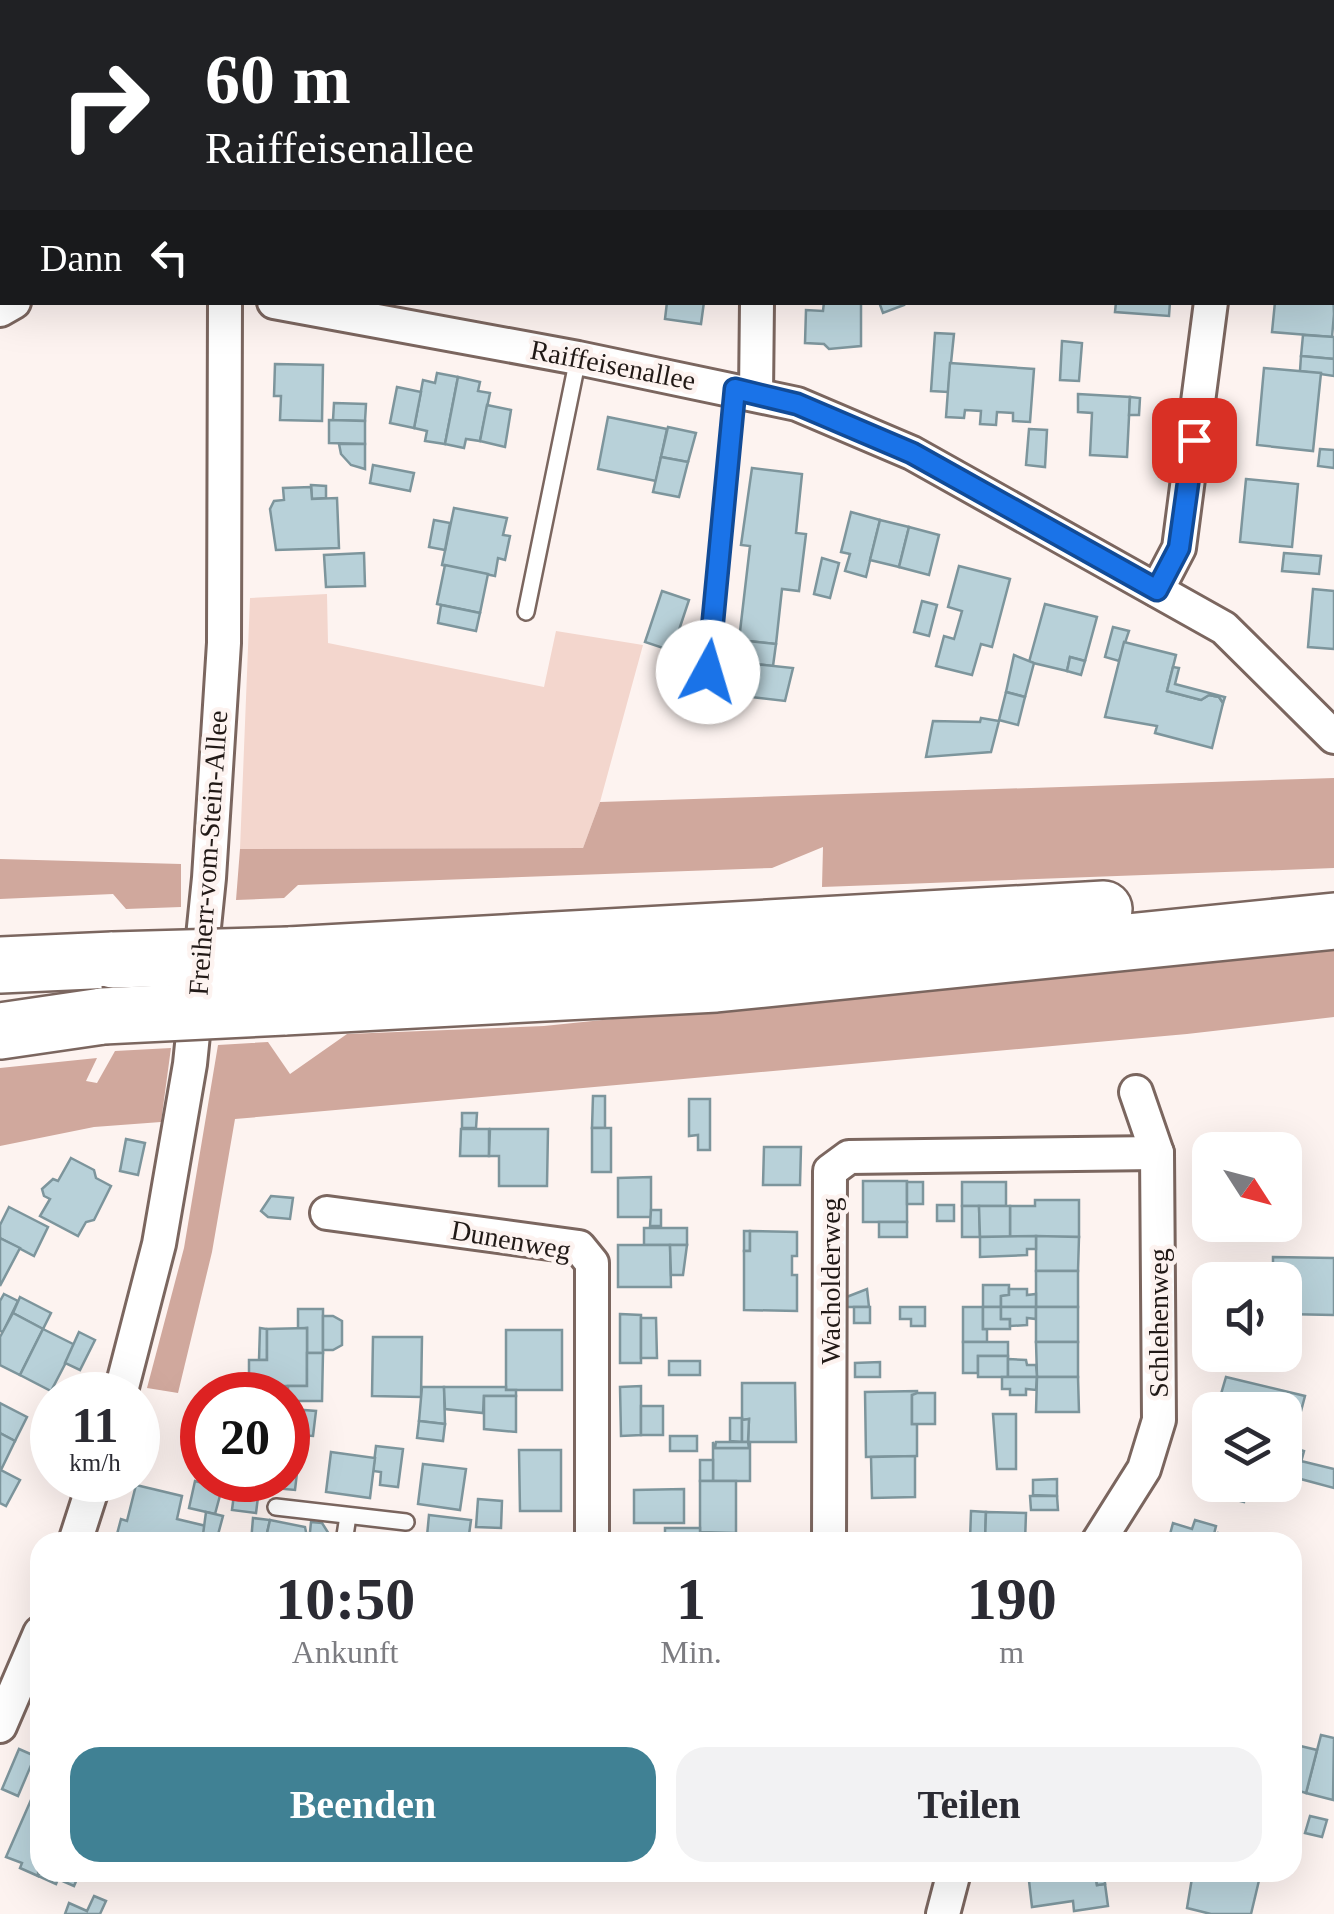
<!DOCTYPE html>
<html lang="de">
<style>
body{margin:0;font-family:"Times New Roman",serif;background:#f2f2f3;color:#2b2b33;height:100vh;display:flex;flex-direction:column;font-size:38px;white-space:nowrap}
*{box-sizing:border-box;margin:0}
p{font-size:32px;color:#7c7c81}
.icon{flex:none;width:55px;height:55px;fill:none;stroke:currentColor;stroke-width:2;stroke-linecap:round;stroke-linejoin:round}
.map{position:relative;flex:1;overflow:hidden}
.side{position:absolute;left:30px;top:1532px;width:1272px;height:350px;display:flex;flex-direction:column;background:#fff;border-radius:30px;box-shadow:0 10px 40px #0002}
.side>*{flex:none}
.top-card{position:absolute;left:0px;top:0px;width:1335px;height:305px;box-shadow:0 10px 40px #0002;background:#202124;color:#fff;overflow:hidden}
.needle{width:65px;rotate:126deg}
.tools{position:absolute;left:1192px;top:1132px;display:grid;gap:20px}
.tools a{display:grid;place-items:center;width:110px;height:110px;border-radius:20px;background:#fff;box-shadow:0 10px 40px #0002;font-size:50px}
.speed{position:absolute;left:30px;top:1372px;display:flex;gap:20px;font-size:50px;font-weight:700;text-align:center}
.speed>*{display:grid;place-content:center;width:130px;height:130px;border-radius:50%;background:#fff;box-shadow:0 10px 40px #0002;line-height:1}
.speed small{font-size:25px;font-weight:400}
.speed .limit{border:15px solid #d22;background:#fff;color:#111}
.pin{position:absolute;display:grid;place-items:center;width:85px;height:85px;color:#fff;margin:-42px;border-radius:20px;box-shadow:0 5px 15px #0006}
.me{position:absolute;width:110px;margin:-55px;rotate:6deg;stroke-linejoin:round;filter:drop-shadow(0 0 8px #0008)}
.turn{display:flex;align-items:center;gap:35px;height:210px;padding:0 40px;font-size:45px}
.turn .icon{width:130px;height:130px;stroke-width:2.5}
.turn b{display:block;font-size:70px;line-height:85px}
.then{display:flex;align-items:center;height:95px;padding:0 40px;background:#0003;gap:20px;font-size:38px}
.eta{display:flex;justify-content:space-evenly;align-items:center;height:170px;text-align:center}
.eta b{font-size:60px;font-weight:800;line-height:70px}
.action{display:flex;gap:20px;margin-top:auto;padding:20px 40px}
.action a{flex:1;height:115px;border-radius:30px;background:#408194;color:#fff;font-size:40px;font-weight:800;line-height:115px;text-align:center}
.action a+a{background:#f2f2f3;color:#2b2b33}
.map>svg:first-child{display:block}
.green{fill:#f3d6cd}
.forest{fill:#d0a89d}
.building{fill:#b8d1d9;stroke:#7d959c;stroke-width:2.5}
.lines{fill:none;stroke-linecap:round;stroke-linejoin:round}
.lane-casing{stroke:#7b665f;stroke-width:20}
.street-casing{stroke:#7b665f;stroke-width:38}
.highway-casing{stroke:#7b665f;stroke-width:60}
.lane{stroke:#fff;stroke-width:15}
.street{stroke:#fff;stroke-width:32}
.highway{stroke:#fff;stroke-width:55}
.highway-bridge-casing{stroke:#7b665f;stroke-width:60;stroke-linecap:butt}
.highway-bridge{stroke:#fff;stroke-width:55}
.route-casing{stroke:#114b97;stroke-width:25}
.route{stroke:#1a73e8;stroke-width:18}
.labels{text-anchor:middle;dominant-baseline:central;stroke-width:9;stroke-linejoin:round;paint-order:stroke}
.street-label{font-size:28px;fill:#211916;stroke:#fdf3f0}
</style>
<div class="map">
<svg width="1334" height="1914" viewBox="0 0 1334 1914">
<rect width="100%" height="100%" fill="#fdf3f0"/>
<polygon class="green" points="327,594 328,643 544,687 556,631 643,645 600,802 583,848 240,849 250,598"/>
<g class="forest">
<polygon points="1334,778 1334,868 822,887 823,847 772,868 298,885 284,898 236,900 240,849 583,848 600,802"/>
<polygon points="0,859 181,864 181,907 126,909 113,894 0,899"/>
<polygon points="1334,945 1334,1017 1187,1034 235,1119 212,1252 178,1393 147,1388 184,1248 218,1045 268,1042 290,1074 347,1034 544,1026"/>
<polygon points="171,1048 161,1122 94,1127 0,1146 0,1068 97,1058 86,1081 97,1083 115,1051"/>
</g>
<g class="building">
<polygon points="0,0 134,0 2,2 2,173"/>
<polygon points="620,0 686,0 620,2"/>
<polygon points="1332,266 1334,314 1332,337 1272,332 1275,302 1332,302"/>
<polygon points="667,302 704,302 701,324 665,319"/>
<polygon points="824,302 861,302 861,346 829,349 824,344 805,343 806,310 823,311"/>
<polygon points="879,302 903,302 904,305 883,313"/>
<polygon points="1116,302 1170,302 1169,316 1115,312"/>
<polygon points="935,333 954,334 948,392 931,391"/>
<polygon points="1303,335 1334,337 1334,359 1301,356"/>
<polygon points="1062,341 1082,343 1079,381 1060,380"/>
<polygon points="1301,356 1334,359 1334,376 1300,371"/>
<polygon points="950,363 1034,369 1030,422 1013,421 1013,413 997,412 996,425 980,424 981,411 965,410 964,418 946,417"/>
<polygon points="275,364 323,365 322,421 280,420 281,396 274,396"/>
<polygon points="1264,368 1321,373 1313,451 1257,445"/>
<polygon points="437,373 458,377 445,444 425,441 427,431 414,428 423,380 435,383"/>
<polygon points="458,377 480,382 478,391 490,393 480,441 466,439 464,448 445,444"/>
<polygon points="397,387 421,392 414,428 390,423"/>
<polygon points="1078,394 1130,397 1127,457 1090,455 1092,413 1078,412"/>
<polygon points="1130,397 1140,398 1139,415 1129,415"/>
<polygon points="334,403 366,404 365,421 333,420"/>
<polygon points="487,405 511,410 505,447 480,441"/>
<polygon points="608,417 667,429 656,481 598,469"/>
<polygon points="329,420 365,421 365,444 329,443"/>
<polygon points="668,427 696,433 688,462 661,457"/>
<polygon points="1029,429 1047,430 1045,467 1026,465"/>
<polygon points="339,444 365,444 365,469 351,465 341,454"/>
<polygon points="1320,449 1334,450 1334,468 1318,466"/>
<polygon points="661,457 688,462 679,497 653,492"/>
<polygon points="373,465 414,473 410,491 370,483"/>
<polygon points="752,468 802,474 796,533 806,534 799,591 782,589 776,644 739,640 750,546 741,545"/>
<polygon points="1246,479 1298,484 1292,547 1240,542"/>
<polygon points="311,485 326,486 326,498 312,499"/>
<polygon points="311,487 312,499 337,498 339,548 276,550 270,509 274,501 284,500 283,488"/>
<polygon points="454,508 507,518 503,535 510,536 505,560 498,558 495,576 442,565"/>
<polygon points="851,512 880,520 866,577 845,571 850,554 841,552"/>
<polygon points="434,520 450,523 445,550 429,547"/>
<polygon points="880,520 909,527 899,567 870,560"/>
<polygon points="909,527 939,535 929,575 899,567"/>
<polygon points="364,553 365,586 326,587 324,555"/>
<polygon points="1284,553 1321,556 1319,574 1282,571"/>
<polygon points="822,558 839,563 830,598 814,594"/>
<polygon points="445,565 488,574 480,613 437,604"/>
<polygon points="959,566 1010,579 992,647 981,644 972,675 936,666 944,636 954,639 962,611 948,607"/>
<polygon points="1313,589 1334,591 1334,649 1308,647"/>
<polygon points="662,591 689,600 672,651 645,642"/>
<polygon points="922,601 937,605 929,636 914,632"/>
<polygon points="1045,604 1097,617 1085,661 1070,657 1067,671 1029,662"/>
<polygon points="441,605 480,613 476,631 438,623"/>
<polygon points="1113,627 1129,631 1119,661 1105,657"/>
<polygon points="739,640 776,644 773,666 737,662"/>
<polygon points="1124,642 1176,655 1167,691 1201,700 1209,695 1219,697 1223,703 1212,748 1155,733 1157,726 1105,717"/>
<polygon points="1014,655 1034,663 1025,697 1006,692"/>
<polygon points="1070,657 1085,661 1081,675 1067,671"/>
<polygon points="737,662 793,668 785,701 733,695"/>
<polygon points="1173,667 1179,668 1175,684 1225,697 1223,703 1219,697 1209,695 1201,700 1167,691"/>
<polygon points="1006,692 1025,697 1018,725 999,720"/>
<polygon points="981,718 999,721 991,752 926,757 933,721 980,722"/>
<polygon points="593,1096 605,1096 605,1128 592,1128"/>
<polygon points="689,1099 710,1099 710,1150 698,1150 698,1135 689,1136"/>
<polygon points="462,1113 477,1113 476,1128 462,1128"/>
<rect x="592" y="1128" width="19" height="44"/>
<polygon points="461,1129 489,1129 489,1156 460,1156"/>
<polygon points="490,1129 548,1129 547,1186 499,1186 499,1156 489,1156"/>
<polygon points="126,1139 145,1143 138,1175 120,1171"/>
<polygon points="764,1147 801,1147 800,1185 763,1185"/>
<polygon points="71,1158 94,1170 96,1178 111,1186 94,1220 86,1222 78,1236 40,1216 50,1199 44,1196 42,1189 53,1179 58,1181"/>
<polygon points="651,1177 651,1217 618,1217 618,1178"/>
<rect x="863" y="1181" width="44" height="41"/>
<rect x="907" y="1182" width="16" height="22"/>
<rect x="962" y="1182" width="44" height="24"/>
<polygon points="271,1196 293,1198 290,1219 268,1217 261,1211"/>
<polygon points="1035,1200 1079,1200 1079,1237 1010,1237 1010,1206 1035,1206"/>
<rect x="937" y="1205" width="17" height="16"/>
<polygon points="962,1206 979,1206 980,1237 962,1237"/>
<polygon points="979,1206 1010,1206 1010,1237 980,1237"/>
<polygon points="9,1207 48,1227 34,1256 0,1238 0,1225"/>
<polygon points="651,1210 661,1210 661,1226 650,1226"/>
<rect x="879" y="1222" width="28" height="15"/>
<rect x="644" y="1228" width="43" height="17"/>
<rect x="744" y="1231" width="6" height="20"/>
<polygon points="750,1231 797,1232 797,1256 792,1256 792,1275 797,1275 797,1311 744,1310 744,1251 750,1251"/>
<polygon points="1036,1236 1079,1237 1078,1271 1036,1271"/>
<polygon points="1036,1236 1036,1249 1027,1249 1027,1255 980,1257 980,1237"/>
<polygon points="0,1238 20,1248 0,1286"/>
<polygon points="618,1245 670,1245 671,1287 618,1287"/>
<polygon points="670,1245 687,1245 683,1275 671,1275"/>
<polygon points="1273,1257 1334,1258 1334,1315 1285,1314 1285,1280 1273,1280"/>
<rect x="1036" y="1271" width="42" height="36"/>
<polygon points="983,1285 1009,1285 1009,1295 1001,1296 1001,1307 983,1307"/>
<polygon points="867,1289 869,1307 843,1307 844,1298"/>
<polygon points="1009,1289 1027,1289 1027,1295 1036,1294 1036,1307 1001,1307 1001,1296 1009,1295"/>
<polygon points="4,1294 18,1301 3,1332 0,1331 0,1301"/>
<polygon points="20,1297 51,1313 43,1329 13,1313"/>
<rect x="854" y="1307" width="16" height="16"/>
<polygon points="900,1307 925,1307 925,1326 911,1326 911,1319 900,1319"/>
<polygon points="963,1307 983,1307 983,1329 987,1329 987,1342 963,1342"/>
<polygon points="983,1307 1001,1307 1001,1319 1010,1319 1010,1329 983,1329"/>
<polygon points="1001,1307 1036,1307 1036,1319 1027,1318 1027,1325 1010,1326 1010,1319 1001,1319"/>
<rect x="1036" y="1307" width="42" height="35"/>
<polygon points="298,1309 323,1309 323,1353 307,1353 307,1328 298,1329"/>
<polygon points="13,1313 43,1329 20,1375 0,1365 0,1337"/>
<polygon points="620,1314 641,1315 641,1363 620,1363"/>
<polygon points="323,1316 333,1316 342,1321 342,1345 333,1350 323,1350"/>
<polygon points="641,1318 656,1318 657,1358 641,1358"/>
<polygon points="260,1328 267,1329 267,1360 259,1360"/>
<polygon points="307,1328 307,1386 249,1386 249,1360 267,1360 267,1329"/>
<polygon points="43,1329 75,1345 51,1391 20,1375"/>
<rect x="506" y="1330" width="56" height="60"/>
<polygon points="79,1332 95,1340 80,1370 65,1363"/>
<polygon points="373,1337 422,1337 421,1397 372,1396"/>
<polygon points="963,1342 1008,1342 1008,1356 978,1356 978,1373 963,1373"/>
<polygon points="1036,1342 1078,1342 1078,1377 1037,1377"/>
<polygon points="307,1353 323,1353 322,1401 288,1401 288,1386 307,1386"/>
<rect x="978" y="1356" width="30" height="21"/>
<polygon points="1008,1359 1026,1360 1027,1365 1036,1365 1037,1377 1008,1377"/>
<rect x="669" y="1361" width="31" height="14"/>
<polygon points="880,1362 880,1377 855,1377 855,1363"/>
<polygon points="1002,1377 1037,1377 1036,1390 1026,1389 1026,1395 1010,1395 1010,1389 1002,1389"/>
<polygon points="1037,1377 1078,1377 1079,1412 1036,1412"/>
<polygon points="1226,1377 1305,1396 1296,1430 1285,1427 1285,1410 1229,1410 1230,1404 1219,1401"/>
<polygon points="742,1383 795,1383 796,1442 748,1442 749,1419 742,1420"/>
<polygon points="641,1386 641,1435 621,1436 620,1387"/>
<polygon points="422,1387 444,1387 445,1424 419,1421"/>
<polygon points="444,1387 506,1387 506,1390 516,1390 516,1396 484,1396 483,1413 445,1409"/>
<polygon points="917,1391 917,1395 912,1395 912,1424 917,1424 917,1456 866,1457 865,1392"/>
<polygon points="917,1393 935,1393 935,1424 912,1424 912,1395"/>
<polygon points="484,1396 516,1396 516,1432 484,1429"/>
<polygon points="0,1403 27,1417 15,1441 0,1433"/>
<rect x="641" y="1406" width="22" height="29"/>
<polygon points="304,1410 316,1411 313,1436 300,1435"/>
<polygon points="993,1414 1016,1414 1016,1469 997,1469"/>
<polygon points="730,1418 742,1418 742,1442 730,1441"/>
<polygon points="749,1419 748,1442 742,1442 742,1420"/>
<polygon points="419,1421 445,1424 443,1441 417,1438"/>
<polygon points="0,1433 15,1441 1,1470 20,1480 6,1506 0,1503"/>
<rect x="670" y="1436" width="27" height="15"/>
<polygon points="750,1441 750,1481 713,1481 713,1442 715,1448 749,1448"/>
<polygon points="716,1442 748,1442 749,1448 715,1448"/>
<polygon points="1285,1445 1304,1451 1296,1481 1285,1478 1288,1461 1285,1460"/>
<polygon points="376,1446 403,1449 398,1487 380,1485 381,1472 373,1471"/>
<polygon points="519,1450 561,1450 561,1511 520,1511"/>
<polygon points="331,1452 375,1458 370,1498 326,1492"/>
<polygon points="288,1455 299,1456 295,1490 252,1486 252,1480 288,1480"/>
<polygon points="915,1456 915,1497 872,1498 871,1457"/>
<polygon points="1209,1458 1210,1485 1248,1485 1244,1502 1201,1491"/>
<rect x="700" y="1460" width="13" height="21"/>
<polygon points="1301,1461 1334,1469 1334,1488 1297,1478"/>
<polygon points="423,1464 466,1469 460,1510 418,1504"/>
<polygon points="1057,1479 1057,1496 1033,1495 1033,1480"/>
<polygon points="195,1481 222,1488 215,1514 189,1508"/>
<polygon points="700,1481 736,1481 736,1542 734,1533 701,1532 700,1541"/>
<polygon points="136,1485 182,1496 177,1519 206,1526 202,1542 122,1542 123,1539 116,1538 121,1519 127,1521"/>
<polygon points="235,1486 259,1489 256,1513 232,1510"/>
<polygon points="684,1489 684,1523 634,1523 634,1490"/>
<polygon points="1030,1496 1057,1496 1058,1510 1031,1510"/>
<polygon points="478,1499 502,1501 501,1528 476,1527"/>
<polygon points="971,1511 986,1512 985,1540 970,1540"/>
<polygon points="206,1512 223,1516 216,1542 202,1542"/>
<polygon points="986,1512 1026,1513 1025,1542 985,1542"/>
<polygon points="429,1515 471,1520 468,1542 427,1536"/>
<polygon points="253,1518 270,1520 265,1542 251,1542"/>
<polygon points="270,1520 305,1527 308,1542 265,1542"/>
<polygon points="1195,1520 1216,1526 1212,1542 1168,1542 1173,1523 1192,1529"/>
<polygon points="311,1522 322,1523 329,1534 328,1542 309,1542"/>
<rect x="665" y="1528" width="35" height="14"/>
<polygon points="1218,1533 1232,1537 1231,1541 1237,1542 1212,1542"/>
<polygon points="227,1535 251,1538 251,1542 226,1542"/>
<polygon points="1321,1735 1334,1738 1333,1800 1306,1793"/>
<polygon points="1292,1744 1317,1750 1306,1793 1292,1789"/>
<polygon points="19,1749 35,1756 18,1796 2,1789"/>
<polygon points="31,1800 40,1804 38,1876 20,1868 22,1863 6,1857"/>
<polygon points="1310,1816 1327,1820 1322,1837 1305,1833"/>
<polygon points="40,1872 80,1872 74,1886 58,1879 56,1884 38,1876"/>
<polygon points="1028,1872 1095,1872 1097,1885 1105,1884 1108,1906 1074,1911 1073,1901 1032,1907"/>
<polygon points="1095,1872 1104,1872 1105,1884 1097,1885"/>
<polygon points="1193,1872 1261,1872 1251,1914 1211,1914 1187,1908"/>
<polygon points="94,1896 106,1901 100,1914 65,1914 69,1903 87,1911"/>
</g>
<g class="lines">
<g class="lane-casing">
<g id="lane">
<polyline points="161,2 161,0"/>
<polyline points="0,192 2,193"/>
<polyline points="526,612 578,358"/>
<polyline points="708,672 735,389"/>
<polyline points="276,1507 406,1522"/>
<polyline points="344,1542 348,1516"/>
</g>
</g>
<g class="street-casing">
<g id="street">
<polyline points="256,2 256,0"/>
<polyline points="762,2 762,0"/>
<polyline points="1230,2 1230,0"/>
<polyline points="274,302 578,358 797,404 912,453 1224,628 1334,737"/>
<polyline points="0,310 14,302"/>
<polyline points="756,394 757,302"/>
<polyline points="1157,590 1179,548 1211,302"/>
<polyline points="327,1213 579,1247 592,1263 592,1542"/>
<polyline points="120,1395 159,1244 190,1064 209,878 224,643 225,302"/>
<polyline points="75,1542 95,1480"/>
<polyline points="829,1542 830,1171 849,1157 1157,1153"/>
<polyline points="1098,1542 1144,1469 1159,1420 1157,1153 1136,1092"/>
<polyline points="0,1726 40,1633"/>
<polyline points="943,1914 954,1872"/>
</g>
</g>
<g class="highway-casing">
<g id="highway">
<polyline points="289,955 1104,909"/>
<polyline points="0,965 113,960"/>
<polyline points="284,1007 716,984 1334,921"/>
<polyline points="0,1031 103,1016"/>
</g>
</g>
<use href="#lane" class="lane"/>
<use href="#street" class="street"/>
<use href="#highway" class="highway"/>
<g class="highway-bridge-casing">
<g id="highway-bridge">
<polyline points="113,960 289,955"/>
<polyline points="103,1016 284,1007"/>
</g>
</g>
<use href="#highway-bridge" class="highway-bridge"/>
</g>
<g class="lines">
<g class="route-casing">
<polyline id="route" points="708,672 735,389 797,404 912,453 1157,590 1179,548 1194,440"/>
</g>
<use href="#route" class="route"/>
</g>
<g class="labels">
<g class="street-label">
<text transform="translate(613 365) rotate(11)">Raiffeisenallee</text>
<text transform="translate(208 853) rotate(-86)">Freiherr-vom-Stein-Allee</text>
<text transform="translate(511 1240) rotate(10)">Dunenweg</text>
<text transform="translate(830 1281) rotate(-90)">Wacholderweg</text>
<text transform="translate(1158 1323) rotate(-90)">Schlehenweg</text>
</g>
</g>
</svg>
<div class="tools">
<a><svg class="needle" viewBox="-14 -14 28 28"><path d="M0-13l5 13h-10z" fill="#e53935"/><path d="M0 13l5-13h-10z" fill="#7c7c81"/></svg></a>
<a><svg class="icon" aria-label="sound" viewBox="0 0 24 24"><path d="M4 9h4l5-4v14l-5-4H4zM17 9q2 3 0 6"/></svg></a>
<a><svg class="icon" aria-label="layers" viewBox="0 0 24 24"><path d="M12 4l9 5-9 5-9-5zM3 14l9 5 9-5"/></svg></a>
</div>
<div class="speed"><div>11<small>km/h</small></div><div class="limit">20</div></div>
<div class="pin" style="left:1194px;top:440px;background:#d93025"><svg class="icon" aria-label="arrive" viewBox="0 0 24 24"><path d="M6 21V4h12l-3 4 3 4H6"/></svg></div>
<svg class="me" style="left:708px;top:672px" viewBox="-20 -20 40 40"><circle r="19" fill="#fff"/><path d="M0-13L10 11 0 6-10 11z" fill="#1a73e8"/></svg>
<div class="top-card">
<div class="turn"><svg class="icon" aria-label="right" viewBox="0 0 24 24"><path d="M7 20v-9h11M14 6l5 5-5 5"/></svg><div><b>60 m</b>Raiffeisenallee</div></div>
<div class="then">Dann<svg class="icon" aria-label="left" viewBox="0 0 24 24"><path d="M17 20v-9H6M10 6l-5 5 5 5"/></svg></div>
</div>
<section class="side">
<div class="eta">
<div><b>10:50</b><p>Ankunft</p></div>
<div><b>1</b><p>Min.</p></div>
<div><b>190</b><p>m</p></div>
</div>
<div class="action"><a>Beenden</a><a>Teilen</a></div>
</section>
</div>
